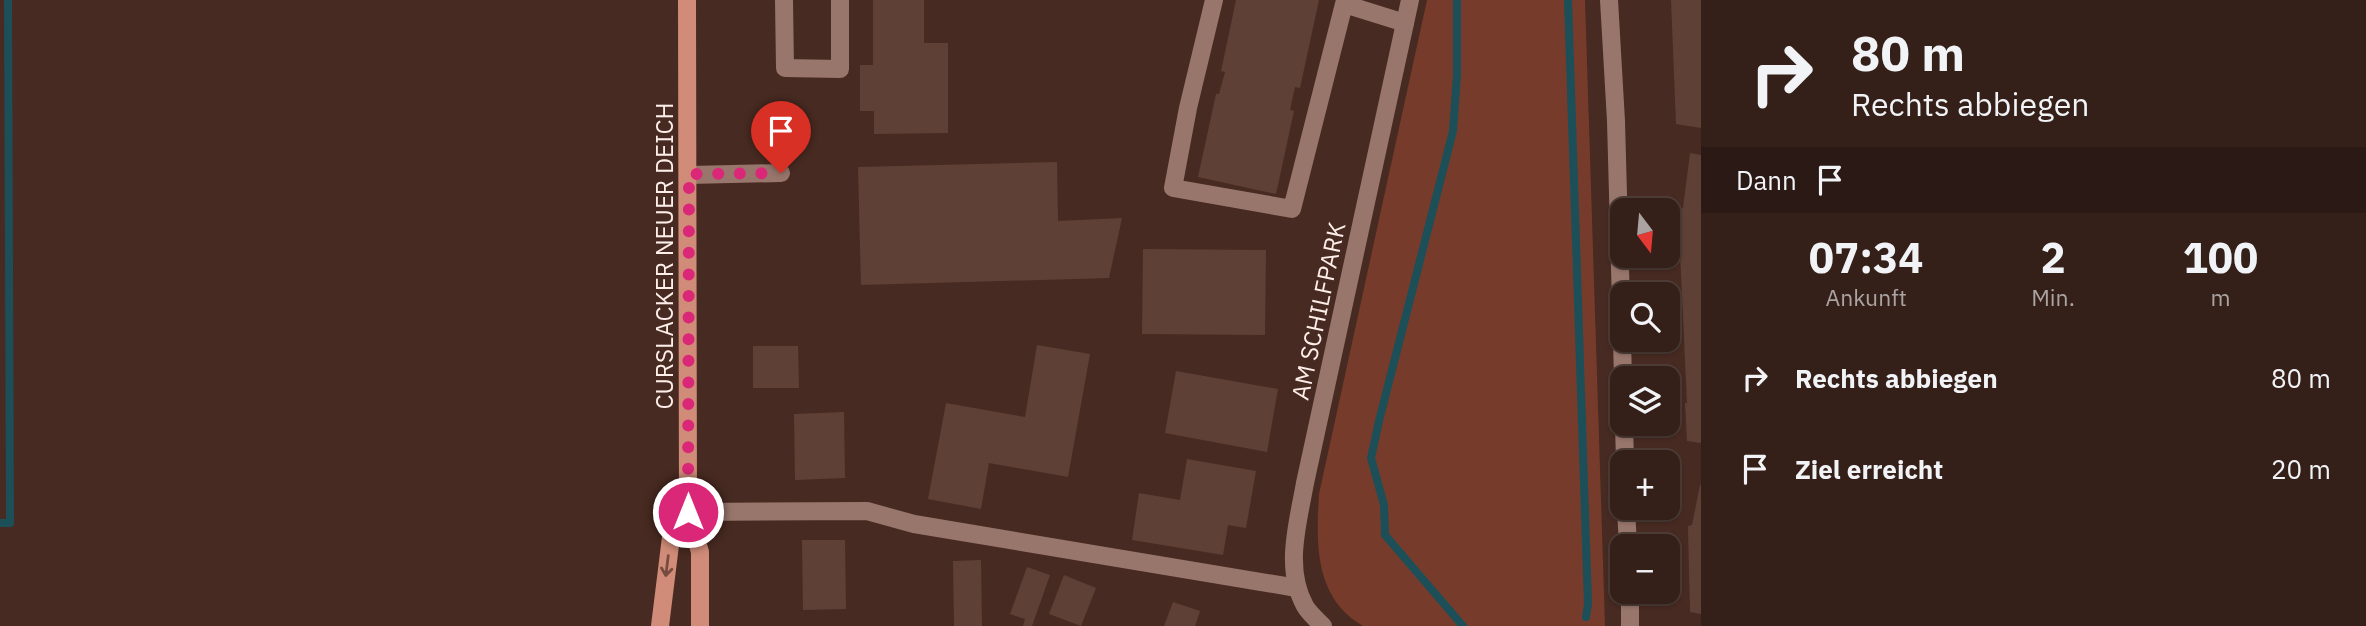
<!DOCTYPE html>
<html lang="de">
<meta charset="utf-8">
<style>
body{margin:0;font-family:"IBM Plex Sans",sans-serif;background:#402d26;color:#f1f3f6;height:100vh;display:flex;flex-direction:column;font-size:26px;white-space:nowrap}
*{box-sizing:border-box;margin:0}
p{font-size:23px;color:#aaa3a2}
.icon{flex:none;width:38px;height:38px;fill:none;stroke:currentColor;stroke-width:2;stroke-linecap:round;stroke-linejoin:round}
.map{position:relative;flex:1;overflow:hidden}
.drawer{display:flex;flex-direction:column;background:#352019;width:665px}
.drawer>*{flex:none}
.hud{background:#352019;color:#f1f3f6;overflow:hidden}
.needle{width:46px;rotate:164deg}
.buttons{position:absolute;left:1610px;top:198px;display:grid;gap:14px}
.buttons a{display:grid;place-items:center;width:70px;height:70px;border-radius:14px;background:#352019;box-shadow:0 2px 5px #0004,0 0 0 2px #4f3e38;font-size:35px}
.pin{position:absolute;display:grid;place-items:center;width:60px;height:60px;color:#fff;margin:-72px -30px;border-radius:50% 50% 50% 0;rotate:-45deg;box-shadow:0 0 7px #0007}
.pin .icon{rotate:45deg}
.me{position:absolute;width:77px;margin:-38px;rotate:0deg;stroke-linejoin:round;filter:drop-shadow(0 0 5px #0008)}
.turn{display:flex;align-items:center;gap:24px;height:147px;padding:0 35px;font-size:32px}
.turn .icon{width:91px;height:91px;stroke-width:2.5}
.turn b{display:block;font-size:49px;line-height:60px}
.then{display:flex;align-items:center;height:66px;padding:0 35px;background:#0003;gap:14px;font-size:26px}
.eta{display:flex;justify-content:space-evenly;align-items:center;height:119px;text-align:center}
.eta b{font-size:42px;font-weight:700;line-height:49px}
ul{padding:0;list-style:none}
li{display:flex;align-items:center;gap:21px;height:91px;padding:0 35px}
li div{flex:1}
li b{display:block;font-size:26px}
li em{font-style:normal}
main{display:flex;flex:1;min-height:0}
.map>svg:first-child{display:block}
.green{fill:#773b2b}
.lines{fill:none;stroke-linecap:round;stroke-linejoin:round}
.stream{stroke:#1c4f58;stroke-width:8}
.building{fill:#5f4037}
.minor{stroke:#98766c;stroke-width:18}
.major{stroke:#d08c78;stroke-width:18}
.oneway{stroke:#774c3f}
.route{stroke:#db2777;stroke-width:12;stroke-dasharray:0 21.6}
.labels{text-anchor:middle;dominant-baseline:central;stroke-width:7;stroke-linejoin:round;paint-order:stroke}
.street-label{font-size:24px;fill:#feeee9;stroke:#472a21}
</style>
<main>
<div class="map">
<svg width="1701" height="626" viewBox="0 0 1701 626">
<rect width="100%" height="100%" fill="#472a21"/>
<path class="green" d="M1427,0H1585L1605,626H1363C1314,598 1316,543 1319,494Z"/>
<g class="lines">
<g class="stream">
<polyline points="1457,0 1457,75 1453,131 1379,421 1371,458 1384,505 1385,535 1463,626"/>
<polyline points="1568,0 1588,604 1586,617"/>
<polyline points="0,523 10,523 8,0"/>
</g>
</g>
<g class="building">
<polygon points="873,0 924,0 924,43 948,43 948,133 874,134 874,111 860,111 860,65 873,65"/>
<polygon points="1236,0 1319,0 1300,88 1295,87 1290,110 1294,111 1276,194 1198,177 1216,94 1219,94 1225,72 1221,71"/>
<polygon points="1671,0 1701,0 1701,128 1676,124"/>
<polygon points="1690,153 1701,155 1701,443 1687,441 1685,403 1687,403 1678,209 1683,208"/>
<polygon points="1057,162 1058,221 1122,218 1109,278 861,285 858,167"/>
<polygon points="1143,249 1266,250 1265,335 1142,334"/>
<polygon points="1037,345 1090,354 1068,477 989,463 981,509 928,499 946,403 1025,417"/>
<polygon points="753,346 798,346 799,388 753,388"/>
<polygon points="1176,371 1278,389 1267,452 1165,433"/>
<polygon points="844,412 845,478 795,480 794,414"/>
<polygon points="1187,459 1256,471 1246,528 1228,525 1223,555 1132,540 1139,493 1180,500"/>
<polygon points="1700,485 1701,485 1701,614 1690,612 1688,526 1692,525"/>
<polygon points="802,540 845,540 846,609 803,610"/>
<polygon points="981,560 982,626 954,626 953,561"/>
<polygon points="1027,567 1050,575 1032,626 1023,626 1025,619 1010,614"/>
<polygon points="1064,575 1096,588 1081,626 1049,614"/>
<polygon points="1173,602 1200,611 1195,626 1164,626"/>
</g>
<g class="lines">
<g class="minor">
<polyline points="784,0 785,68 840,69 840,0"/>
<polyline points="1214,0 1188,108 1173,188 1292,209 1344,4 1405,23"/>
<polyline points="1609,0 1616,121 1623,378"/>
<polyline points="689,175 781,173"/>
<polyline points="1624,424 1625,462"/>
<polyline points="1626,508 1628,546"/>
<polyline points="688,512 867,511 914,524 1297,588"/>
<polyline points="1630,592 1630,626"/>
<path d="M1323,626C1317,620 1309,613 1305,606C1284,568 1298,523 1305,483L1410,0"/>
</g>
<g class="major">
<polyline points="687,0 688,512 700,552 700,626"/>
<polyline points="660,626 672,529 688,512"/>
</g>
</g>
<defs><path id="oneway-shaft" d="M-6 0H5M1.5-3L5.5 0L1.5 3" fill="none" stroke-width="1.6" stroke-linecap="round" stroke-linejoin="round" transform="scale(1.75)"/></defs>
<use class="oneway" href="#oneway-shaft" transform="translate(667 566) rotate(97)"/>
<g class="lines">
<polyline class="route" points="688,512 689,174 781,173"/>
</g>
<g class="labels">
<g class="street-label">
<text transform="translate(664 256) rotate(-90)">CURSLACKER NEUER DEICH</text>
<text transform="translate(1318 311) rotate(-78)">AM SCHILFPARK</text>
</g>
</g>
</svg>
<div class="buttons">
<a><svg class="needle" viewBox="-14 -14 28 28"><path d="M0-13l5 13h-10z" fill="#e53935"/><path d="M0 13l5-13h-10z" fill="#aaa3a2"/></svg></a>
<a><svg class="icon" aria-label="search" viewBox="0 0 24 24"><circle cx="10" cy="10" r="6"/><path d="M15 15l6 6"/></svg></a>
<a><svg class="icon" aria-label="layers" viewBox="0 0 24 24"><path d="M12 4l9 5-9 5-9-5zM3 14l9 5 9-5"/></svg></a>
<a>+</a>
<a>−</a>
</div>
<div class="pin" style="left:781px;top:173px;background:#d93025"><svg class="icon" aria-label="arrive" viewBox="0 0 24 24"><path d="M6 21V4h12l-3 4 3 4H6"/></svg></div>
<svg class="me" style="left:688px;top:512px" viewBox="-20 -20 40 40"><circle r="17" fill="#db2777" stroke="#fff" stroke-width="3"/><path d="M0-11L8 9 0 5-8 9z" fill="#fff"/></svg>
</div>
<section class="drawer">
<div class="hud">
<div class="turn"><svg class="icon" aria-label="right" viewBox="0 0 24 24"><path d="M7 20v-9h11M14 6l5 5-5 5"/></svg><div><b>80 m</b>Rechts abbiegen</div></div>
<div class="then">Dann<svg class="icon" aria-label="arrive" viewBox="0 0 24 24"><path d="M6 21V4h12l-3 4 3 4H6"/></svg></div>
</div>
<div class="eta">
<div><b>07:34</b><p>Ankunft</p></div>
<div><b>2</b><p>Min.</p></div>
<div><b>100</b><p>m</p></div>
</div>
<ul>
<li><svg class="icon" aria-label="right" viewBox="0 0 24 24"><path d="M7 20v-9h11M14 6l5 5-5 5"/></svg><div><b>Rechts abbiegen</b></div><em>80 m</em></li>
<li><svg class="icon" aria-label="arrive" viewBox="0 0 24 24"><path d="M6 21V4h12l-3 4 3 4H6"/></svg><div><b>Ziel erreicht</b></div><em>20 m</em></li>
</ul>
</section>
</main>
